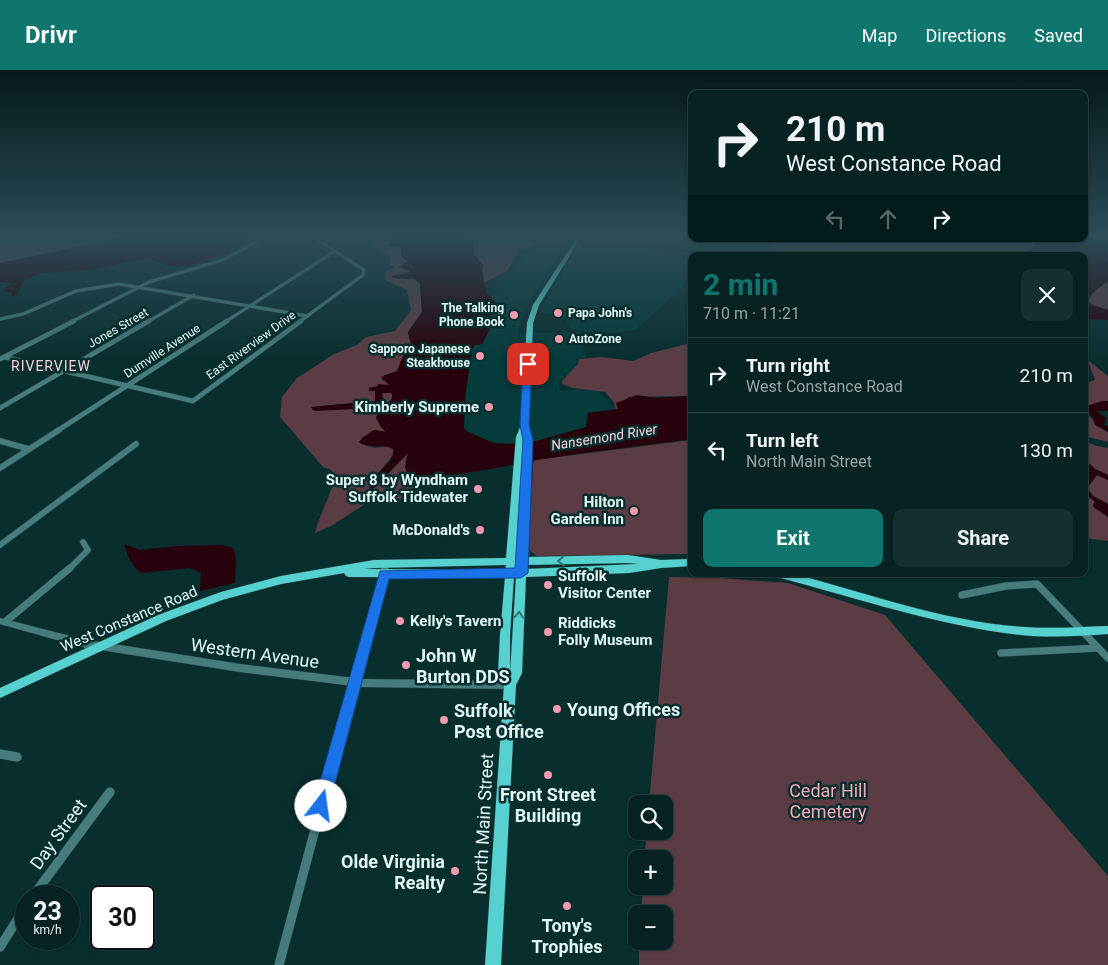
<!DOCTYPE html>
<meta charset="utf-8">
<style>
body{margin:0;font-family:Roboto,sans-serif;background:#142f2f;color:#f1f3f6;height:100vh;display:flex;flex-direction:column;font-size:19px;white-space:nowrap}
*{box-sizing:border-box;margin:0}
p{font-size:16px;color:#98a4a5}
.icon{flex:none;width:28px;height:28px;fill:none;stroke:currentColor;stroke-width:2;stroke-linecap:round;stroke-linejoin:round}
.map{position:relative;flex:1;overflow:hidden}
.side{position:absolute;left:688px;top:182px;width:400px;height:325px;display:flex;flex-direction:column;background:#062222;border-radius:10px;box-shadow:0 1px 4px #0004,0 0 0 1px #273f40}
.side>*{flex:none}
.hud{position:absolute;left:688px;top:20px;width:400px;height:152px;border-radius:10px;box-shadow:0 1px 4px #0004,0 0 0 1px #273f40;background:#062222;color:#f1f3f6;overflow:hidden}
.tools{position:absolute;left:628px;top:725px;display:grid;gap:10px}
.tools a{display:grid;place-items:center;width:45px;height:45px;border-radius:10px;background:#062222;box-shadow:0 1px 4px #0004,0 0 0 1px #273f40;font-size:25px}
.speed{position:absolute;left:15px;top:815px;display:flex;gap:10px;font-size:25px;font-weight:700;text-align:center}
.speed>*{display:grid;place-content:center;width:65px;height:65px;border-radius:50%;background:#062222;box-shadow:0 1px 4px #0004,0 0 0 1px #273f40;line-height:1}
.speed small{font-size:12px;font-weight:400}
.speed .limit{border:2px solid #111;border-radius:8px;background:#fff;color:#111}
.pin{position:absolute;display:grid;place-items:center;width:42px;height:42px;color:#fff;margin:-21px;border-radius:10px;box-shadow:0 2px 8px #0006}
.me{position:absolute;width:55px;margin:-28px;rotate:15deg;stroke-linejoin:round;filter:drop-shadow(0 0 4px #0008)}
.turn{display:flex;align-items:center;gap:18px;height:105px;padding:0 15px;font-size:22px}
.turn .icon{width:65px;height:65px;stroke-width:2.5}
.turn b{display:block;font-size:35px;line-height:42px}
.lanes{display:flex;align-items:center;height:48px;padding:0 15px;background:#0003;justify-content:center;gap:25px;direction:ltr}
.lanes .off{opacity:.35}
.round{display:grid;place-items:center;flex:none;width:52px;height:52px;border-radius:10px;background:#142f2f}
.summary{display:flex;align-items:center;justify-content:space-between;height:85px;padding:0 15px}
h1{font-size:30px;font-weight:700;line-height:38px;color:#0f766e}
.primary-button{display:flex;gap:10px;margin-top:auto;padding:10px 15px}
.primary-button a{flex:1;height:58px;border-radius:10px;background:#0f766e;color:#fff;font-size:20px;font-weight:700;line-height:58px;text-align:center}
.primary-button a+a{background:#142f2f;color:#f1f3f6}
ul{padding:0;list-style:none}
li{display:flex;align-items:center;gap:15px;height:75px;padding:0 15px;border-top:1px solid #273f40}
li div{flex:1}
li b{display:block;font-size:19px}
li em{font-style:normal}
header{display:flex;align-items:center;gap:30px;box-sizing:border-box;height:70px;padding:0 25px;background:#0f766e;color:#fff}
header strong{font-size:24px}
nav{display:flex;gap:28px;margin-inline-start:auto;font-size:18px}
.map>svg:first-child{display:block}
.built{fill:#063b3b}
.green{fill:#5b3c42}
.water{fill:#27010c}
.lines{fill:none;stroke-linecap:round;stroke-linejoin:round}
.minor-far4-casing{stroke:#274a4a;stroke-width:4}
.minor-far3-casing{stroke:#274a4a;stroke-width:5.5}
.minor-far2-casing{stroke:#274a4a;stroke-width:7}
.minor-far1-casing{stroke:#274a4a;stroke-width:8}
.minor-casing{stroke:#274a4a;stroke-width:10}
.tertiary-casing{stroke:#274a4a;stroke-width:1}
.primary-casing{stroke:#274a4a;stroke-width:1}
.minor-far4{stroke:#467c7c;stroke-width:3}
.minor-far3{stroke:#467c7c;stroke-width:4.5}
.minor-far2{stroke:#467c7c;stroke-width:5.5}
.minor-far1{stroke:#467c7c;stroke-width:7}
.minor{stroke:#467c7c;stroke-width:9}
.tertiary{fill:#467c7c;fill-rule:evenodd}
.primary{fill:#56d1d0;fill-rule:evenodd}
.oneway{stroke:#2b7777}
.route{fill:#1a73e8;stroke:#114b97}
.poi-dot{fill:#f39aac;stroke:#082e2e;stroke-width:2}
.labels{text-anchor:middle;dominant-baseline:central;stroke-width:5;stroke-linejoin:round;paint-order:stroke}
.far-poi-label{font-size:12px;font-weight:bold;fill:#e3f6f6;stroke:#082e2e;text-anchor:end}
.far-street-label{font-size:12px;fill:#e3f6f6;stroke:#082e2e}
.far-neighbourhood-label{font-size:14px;letter-spacing:1px;fill:#f5d1d7;stroke:#082e2e}
.far-water-label{font-size:14px;font-style:italic;fill:#f8d5db;stroke:#082e2e}
.poi-label{font-size:15px;font-weight:bold;fill:#e3f6f6;stroke:#082e2e;text-anchor:end}
.street-label{font-size:15px;fill:#e3f6f6;stroke:#082e2e}
.near-street-label{font-size:18px;fill:#e3f6f6;stroke:#082e2e}
.near-poi-label{font-size:18px;font-weight:bold;fill:#e3f6f6;stroke:#082e2e;text-anchor:start}
.near-park-label{font-size:18px;fill:#fba9b8;stroke:#082e2e}
</style>
<header>
<strong>Drivr</strong>
<nav><a>Map</a><a>Directions</a><a>Saved</a></nav>
</header>
<div class="map">
<svg width="1108" height="895" viewBox="0 0 1108 895">
<rect width="100%" height="100%" fill="#082e2e"/>
<g class="built">
<polygon points="545,166 573,166 529,233 520,251 519,263 580,262 586,288 576,289 578,307 559,311 559,320 596,319 616,340 588,343 586,357 554,367 536,371 497,374 464,359 465,328 472,279 475,275 480,275 490,259 489,248 495,235 494,230 491,228 508,204"/>
<polygon points="586,166 617,167 691,166 691,169 767,169 755,186 749,186 584,169"/>
<polygon points="581,171 697,183 696,186 691,186 691,205 677,223 635,260 608,264 586,262 571,259 570,253 565,252 566,247 539,243"/>
</g>
<g class="green">
<polygon points="0,166 119,166 101,172 0,193"/>
<path d="M358,166H390L393,171L390,174V177L402,178L401,185L407,192L401,196L410,202L392,206L398,209H415L420,214L422,242L408,262L411,275C402,283 404,296 394,303L384,305L382,311H387L389,315L371,317L375,321V331L312,337V340L375,338L383,323L390,322L393,326L389,333L378,341L383,359L386,362L374,360L362,368L361,374L375,378L388,376L393,379L394,384L380,401L373,419L408,383L405,392L419,406H434L404,428L365,434L331,456L315,463C320,443 331,426 335,405L330,399L324,398L280,347L282,327L297,308L334,284L357,275L366,267L395,261L411,240L407,220L385,210V202L394,197L390,194V187Z"/>
<polygon points="464,166 542,166 538,172 518,182 507,201 484,213 482,201 483,195 474,184 473,171"/>
<polygon points="772,169 824,169 807,170 842,175 826,171 844,170 862,175 861,172 852,171 858,169 856,169 887,169 900,172 890,169 920,171 906,169 951,169 956,171 952,173 957,173 959,170 954,169 1037,170 1035,176 1025,182 1023,186 786,186 772,176"/>
<polygon points="1108,211 1108,240 1089,234 1089,226"/>
<polygon points="691,273 691,326 629,327 623,332 617,333 619,338 616,340 613,331 605,322 573,318 562,314 562,311 578,294 579,289 602,287 633,291 651,283"/>
<polygon points="1084,287 1108,306 1108,331 1084,337 1084,326 1087,321 1084,314 1095,310 1089,294 1084,292"/>
<path d="M1084,344C1097,348 1097,358 1108,362V372L1084,366Z"/>
<polygon points="691,370 691,484 537,486 529,480 533,394 535,390"/>
<polygon points="1084,371 1097,376 1108,378 1108,405 1095,399 1084,389"/>
<polygon points="1097,405 1108,410 1108,434 1093,426 1087,418"/>
<polygon points="1084,423 1095,432 1093,437 1108,447 1108,471 1084,468"/>
<polygon points="669,507 721,508 788,513 885,545 1108,806 1108,895 639,895 639,871 664,871 664,844 641,844 643,816 664,816 664,789 644,789 647,761 664,761 664,734 649,734"/>
</g>
<g class="water">
<polygon points="119,166 255,166 231,182 188,196 170,196 147,188 90,200 41,203 24,210 17,225 11,227 12,223 2,221 12,213 0,212 0,193 101,172"/>
<path d="M390,166H464L473,171L474,184L483,195L482,201L486,222L496,233L489,248L490,259L482,274L475,275L472,279L465,328L464,358L468,362L493,373L511,374L536,371L586,357L588,343L618,339L616,333L637,325L655,328L691,326V369C642,376 592,381 543,389C513,394 432,414 407,402L405,397L408,383L373,419H369C370,402 395,397 393,379C384,373 371,380 359,372L362,368L374,360L386,362L381,357L376,348L378,342L392,329V323H383L382,326L385,331L375,338L315,341L311,337L375,331V321H369V318L376,317L379,314L389,315L381,307L397,301L405,281L411,275L408,262L422,242L420,214L415,209L393,208L392,206L406,204L410,201L399,197L407,192L401,186V178L388,176L393,171Z"/>
<polygon points="1084,166 1108,172 1098,171 1108,177 1105,179 1108,183 1108,211 1093,222 1088,231 1092,235 1108,240 1108,250 1084,249 1084,186 1023,186 1024,183 1035,176 1036,169 1084,169"/>
<polygon points="1102,331 1108,331 1108,341 1096,341 1106,348 1104,355 1108,356 1108,362 1095,355 1092,346 1084,344 1084,337"/>
<polygon points="1084,389 1095,399 1108,405 1108,410 1097,405 1087,418 1093,426 1108,434 1108,447 1093,436 1095,431 1084,423 1086,399"/>
<polygon points="124,474 140,480 178,476 222,475 233,478 236,488 235,513 200,521 201,503 190,498 140,503 130,491"/>
</g>
<g class="lines">
<g class="minor-far4-casing">
<g id="minor-far4">
<polyline points="0,249 23,244 76,221 119,214 308,246"/>
<polyline points="71,252 149,212 223,190 268,166"/>
<polyline points="147,252 194,225"/>
<polyline points="225,252 335,181"/>
<polyline points="299,252 363,205 364,200 312,166"/>
</g>
</g>
<g class="minor-far3-casing">
<g id="minor-far3">
<polyline points="4,287 193,331 301,251"/>
<polyline points="0,289 74,251"/>
<polyline points="0,338 149,251"/>
<polyline points="57,361 227,251"/>
</g>
</g>
<g class="minor-far2-casing">
<g id="minor-far2">
<polyline points="0,371 29,379"/>
<polyline points="0,398 59,360"/>
<polyline points="0,475 136,374"/>
<polyline points="69,499 88,480 83,472"/>
<polyline points="385,499 386,494"/>
</g>
</g>
<g class="minor-far1-casing">
<g id="minor-far1">
<polyline points="962,525 1006,516 1037,514 1108,588"/>
<polyline points="5,552 70,498"/>
<polyline points="1001,583 1098,578"/>
<polyline points="338,674 385,498"/>
</g>
</g>
<g class="minor-casing">
<g id="minor">
<polyline points="0,684 17,687"/>
<polyline points="33,826 110,722"/>
<polyline points="0,877 26,836"/>
<polyline points="279,895 338,673"/>
</g>
</g>
<g class="tertiary-casing">
<polygon id="tertiary" points="0,548 82,569 240,594 362,609 510,611 513,612 514,615 513,618 510,619 362,617 240,602 82,577 0,554"/>
</g>
<g class="primary-casing">
<g id="primary">
<path d="M578,166H582L539,235L533,253L529,355L532,370L527,487L628,485L661,490L691,489V496L661,498L629,503L526,507L522,603L516,615L501,895H485L504,615L498,603L500,565L505,507H349L346,506L344,503L281,514L222,530L166,551L0,628V618L158,545L221,522L281,506L374,490L506,488L516,367L521,355L527,253L533,235ZM524,368L517,488H516ZM628,493L638,494L526,499V495ZM506,495L505,500H499L364,499L374,498ZM514,507H516L510,604V565Z"/>
<path d="M776,504H794C869,524 946,552 1024,557C1052,559 1080,557 1108,556V564C1079,566 1050,568 1021,565C939,556 860,529 781,508L778,507Z"/>
</g>
</g>
<use href="#minor-far4" class="minor-far4"/>
<use href="#minor-far3" class="minor-far3"/>
<use href="#minor-far2" class="minor-far2"/>
<use href="#minor-far1" class="minor-far1"/>
<use href="#minor" class="minor"/>
<use href="#tertiary" class="tertiary"/>
<use href="#primary" class="primary"/>
</g>
<defs><path id="oneway-chevron" d="M-2-3.5L2.5 0L-2 3.5" fill="none" stroke-width="1.6" stroke-linecap="round" stroke-linejoin="round" transform="scale(1.25)"/></defs>
<g class="oneway">
<use href="#oneway-chevron" transform="translate(561 491) rotate(178)"/>
<use href="#oneway-chevron" transform="translate(519 545) rotate(-87)"/>
</g>
<linearGradient id="sky" x2="0" y2="1"><stop stop-color="#041919"/><stop offset="0.57" stop-color="#2c4c57"/><stop offset="1" stop-color="#2c4c57" stop-opacity="0"/></linearGradient>
<rect width="1108" height="291" fill="url(#sky)"/>
<polygon class="route" points="528,291 532,294 529,355 533,370 528,503 521,508 389,509 329,736 327,741 321,744 315,741 313,736 380,501 515,498 523,370 520,355 523,294"/>
<g class="poi-dot">
<circle cx="558" cy="243" r="5"/>
<circle cx="514" cy="245" r="5"/>
<circle cx="559" cy="269" r="5"/>
<circle cx="480" cy="286" r="5"/>
<circle cx="489" cy="337" r="5"/>
<circle cx="478" cy="419" r="5"/>
<circle cx="634" cy="441" r="5"/>
<circle cx="480" cy="460" r="5"/>
<circle cx="548" cy="515" r="5"/>
<circle cx="400" cy="551" r="5"/>
<circle cx="548" cy="562" r="5"/>
<circle cx="406" cy="595" r="5"/>
<circle cx="557" cy="639" r="5"/>
<circle cx="444" cy="650" r="5"/>
<circle cx="548" cy="705" r="5"/>
<circle cx="455" cy="801" r="5"/>
<circle cx="567" cy="836" r="5"/>
</g>
<g class="labels">
<g class="far-poi-label">
<text x="504" y="238">The Talking<tspan x="504" dy="14">Phone Book</tspan></text>
<text x="568" y="243" text-anchor="start">Papa John's</text>
<text x="569" y="269" text-anchor="start">AutoZone</text>
<text x="470" y="279">Sapporo Japanese<tspan x="470" dy="14">Steakhouse</tspan></text>
</g>
<g class="far-street-label">
<text transform="translate(118 258) rotate(-30)">Jones Street</text>
<text transform="translate(251 275) rotate(-36)">East Riverview Drive</text>
<text transform="translate(162 281) rotate(-33)">Dumville Avenue</text>
</g>
<g class="far-neighbourhood-label">
<text x="51" y="296">RIVERVIEW</text>
</g>
<g class="far-water-label">
<text transform="translate(604 367) rotate(-9)">Nansemond River</text>
</g>
<g class="poi-label">
<text x="479" y="337">Kimberly Supreme</text>
<text x="468" y="410">Super 8 by Wyndham<tspan x="468" dy="17">Suffolk Tidewater</tspan></text>
<text x="624" y="432">Hilton<tspan x="624" dy="17">Garden Inn</tspan></text>
<text x="470" y="460">McDonald's</text>
<text x="558" y="506" text-anchor="start">Suffolk<tspan x="558" dy="17">Visitor Center</tspan></text>
<text x="410" y="551" text-anchor="start">Kelly's Tavern</text>
<text x="558" y="553" text-anchor="start">Riddicks<tspan x="558" dy="17">Folly Museum</tspan></text>
</g>
<g class="street-label">
<text transform="translate(129 549) rotate(-23)">West Constance Road</text>
</g>
<g class="near-street-label">
<text transform="translate(255 583) rotate(8)">Western Avenue</text>
<text transform="translate(483 754) rotate(-87)">North Main Street</text>
<text transform="translate(58 764) rotate(-54)">Day Street</text>
</g>
<g class="near-poi-label">
<text x="416" y="585">John W<tspan x="416" dy="21">Burton DDS</tspan></text>
<text x="567" y="639">Young Offices</text>
<text x="454" y="640">Suffolk<tspan x="454" dy="21">Post Office</tspan></text>
<text x="548" y="724" text-anchor="middle">Front Street<tspan x="548" dy="21">Building</tspan></text>
<text x="445" y="791" text-anchor="end">Olde Virginia<tspan x="445" dy="21">Realty</tspan></text>
<text x="567" y="855" text-anchor="middle">Tony's<tspan x="567" dy="21">Trophies</tspan></text>
</g>
<g class="near-park-label">
<text x="828" y="720">Cedar Hill<tspan x="828" dy="21">Cemetery</tspan></text>
</g>
</g>
</svg>
<div class="tools">
<a><svg class="icon" aria-label="search" viewBox="0 0 24 24"><circle cx="10" cy="10" r="6"/><path d="M15 15l6 6"/></svg></a>
<a>+</a>
<a>−</a>
</div>
<div class="speed"><div>23<small>km/h</small></div><div class="limit">30</div></div>
<div class="pin" style="left:528px;top:294px;background:#d93025"><svg class="icon" aria-label="arrive" viewBox="0 0 24 24"><path d="M6 21V4h12l-3 4 3 4H6"/></svg></div>
<svg class="me" style="left:321px;top:736px" viewBox="-20 -20 40 40"><circle r="19" fill="#fff"/><path d="M0-13L10 11 0 6-10 11z" fill="#1a73e8"/></svg>
<div class="hud">
<div class="turn"><svg class="icon" aria-label="right" viewBox="0 0 24 24"><path d="M7 20v-9h11M14 6l5 5-5 5"/></svg><div><b>210 m</b>West Constance Road</div></div>
<div class="lanes"><svg class="icon off" aria-label="left" viewBox="0 0 24 24"><path d="M17 20v-9H6M10 6l-5 5 5 5"/></svg><svg class="icon off" aria-label="ahead" viewBox="0 0 24 24"><path d="M12 20V5M6 11l6-6 6 6"/></svg><svg class="icon" aria-label="right" viewBox="0 0 24 24"><path d="M7 20v-9h11M14 6l5 5-5 5"/></svg></div>
</div>
<section class="side">
<div class="summary"><div><h1>2 min</h1><p>710 m · 11:21</p></div><a class="round"><svg class="icon" aria-label="close" viewBox="0 0 24 24"><path d="M6 6l12 12M18 6L6 18"/></svg></a></div>
<ul>
<li><svg class="icon" aria-label="right" viewBox="0 0 24 24"><path d="M7 20v-9h11M14 6l5 5-5 5"/></svg><div><b>Turn right</b><p>West Constance Road</p></div><em>210 m</em></li>
<li><svg class="icon" aria-label="left" viewBox="0 0 24 24"><path d="M17 20v-9H6M10 6l-5 5 5 5"/></svg><div><b>Turn left</b><p>North Main Street</p></div><em>130 m</em></li>
</ul>
<div class="primary-button"><a>Exit</a><a>Share</a></div>
</section>
</div>
